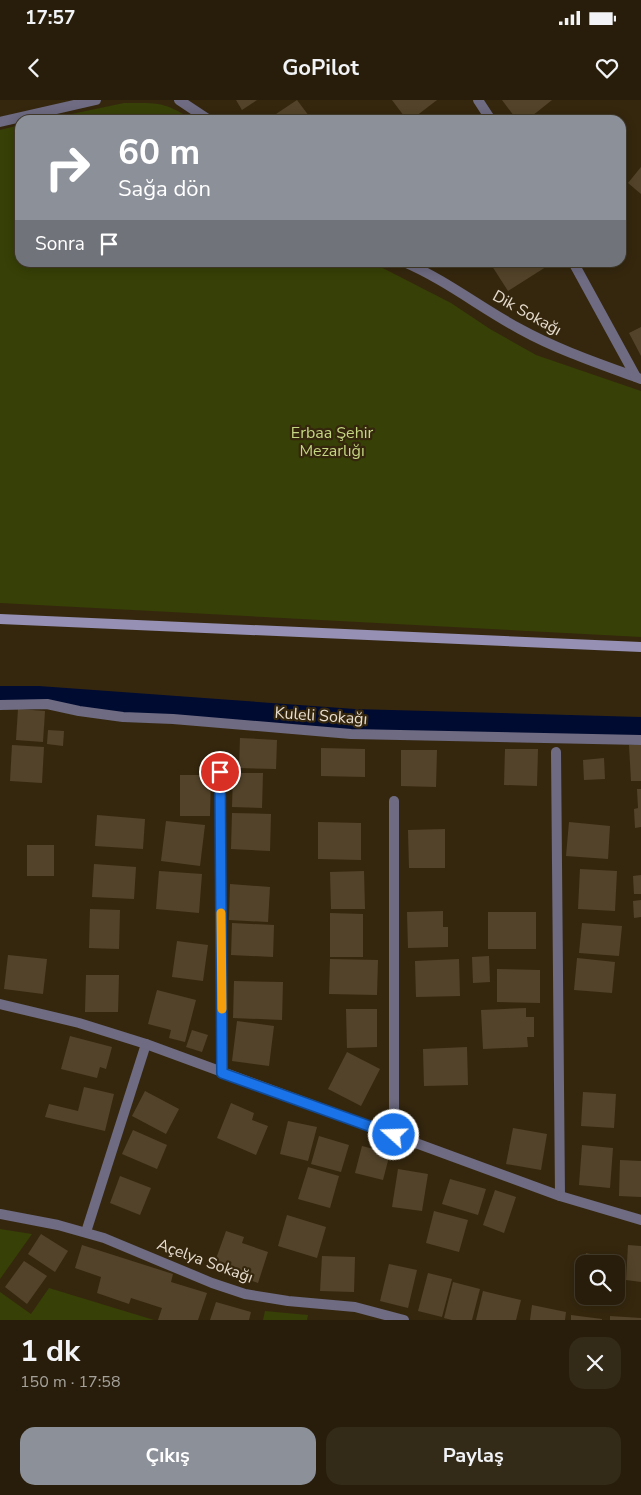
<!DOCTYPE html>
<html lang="tr">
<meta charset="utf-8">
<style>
body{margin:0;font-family:"Nunito Sans",sans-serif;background:#342a18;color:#f1f3f6;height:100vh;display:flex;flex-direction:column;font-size:19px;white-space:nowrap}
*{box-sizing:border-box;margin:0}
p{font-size:16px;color:#a5a29c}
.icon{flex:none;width:28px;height:28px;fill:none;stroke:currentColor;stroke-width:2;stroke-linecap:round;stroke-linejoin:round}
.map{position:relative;height:1220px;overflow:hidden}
.drawer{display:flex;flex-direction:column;background:#281d0a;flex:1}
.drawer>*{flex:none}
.hud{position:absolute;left:15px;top:15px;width:611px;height:152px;border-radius:15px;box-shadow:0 2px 12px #0003,0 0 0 1px #443b2b;background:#8c9099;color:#fff;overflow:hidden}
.buttons{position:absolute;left:575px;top:1155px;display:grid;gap:10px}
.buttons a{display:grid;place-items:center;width:50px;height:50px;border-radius:10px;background:#281d0a;box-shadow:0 2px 12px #0003,0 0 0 1px #443b2b;font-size:25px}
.pin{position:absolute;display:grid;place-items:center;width:42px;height:42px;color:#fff;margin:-21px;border:2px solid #fff;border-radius:50%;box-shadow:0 1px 5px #0007}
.me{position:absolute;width:55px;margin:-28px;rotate:290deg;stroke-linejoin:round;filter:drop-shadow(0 0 4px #0008)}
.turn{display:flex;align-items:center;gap:18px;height:105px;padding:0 20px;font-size:22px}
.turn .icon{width:65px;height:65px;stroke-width:2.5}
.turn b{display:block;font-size:35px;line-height:42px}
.then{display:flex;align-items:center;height:48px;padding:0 20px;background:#0003;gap:10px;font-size:19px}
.round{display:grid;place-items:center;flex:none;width:52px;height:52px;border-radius:15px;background:#342a18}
.overview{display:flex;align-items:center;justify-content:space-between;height:85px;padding:0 20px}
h1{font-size:30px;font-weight:700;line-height:38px}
.cta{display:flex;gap:10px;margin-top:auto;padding:10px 20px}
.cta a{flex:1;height:58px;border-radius:15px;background:#8c9099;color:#fff;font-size:20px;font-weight:700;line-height:58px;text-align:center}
.cta a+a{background:#342a18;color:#f1f3f6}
.status{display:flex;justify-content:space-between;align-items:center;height:35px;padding:0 25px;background:#281d0a;direction:ltr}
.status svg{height:14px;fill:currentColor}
header{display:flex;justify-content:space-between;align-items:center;height:65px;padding:0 20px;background:#281d0a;font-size:22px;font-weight:700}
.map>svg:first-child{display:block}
.green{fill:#374006}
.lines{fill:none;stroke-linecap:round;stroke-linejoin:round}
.canal{stroke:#000b31;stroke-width:22}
.building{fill:#53432a}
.minor{stroke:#6e6b82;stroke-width:10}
.tertiary{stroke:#6e6b82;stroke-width:10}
.secondary{stroke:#9590b4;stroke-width:10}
.route-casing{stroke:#114b97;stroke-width:12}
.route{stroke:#1a73e8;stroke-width:9}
.slow{stroke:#f59e0b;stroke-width:9}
.labels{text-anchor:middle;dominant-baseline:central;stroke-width:4.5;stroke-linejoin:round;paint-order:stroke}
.street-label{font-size:16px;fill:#e7ddcf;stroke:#35270e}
.park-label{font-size:16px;fill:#c5d682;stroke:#35270e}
</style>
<div class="status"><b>17:57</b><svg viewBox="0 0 49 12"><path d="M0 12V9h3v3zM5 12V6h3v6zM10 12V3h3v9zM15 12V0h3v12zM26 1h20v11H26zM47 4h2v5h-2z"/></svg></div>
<header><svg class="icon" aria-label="back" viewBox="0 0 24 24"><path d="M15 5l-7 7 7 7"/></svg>GoPilot<svg class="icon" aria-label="heart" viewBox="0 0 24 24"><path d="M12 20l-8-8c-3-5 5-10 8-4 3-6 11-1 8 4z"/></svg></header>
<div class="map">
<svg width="641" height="1220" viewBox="0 0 641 1220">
<rect width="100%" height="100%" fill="#35270e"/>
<g class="green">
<path d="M124,3C157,3 164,1 193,20H43Z"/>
<polygon points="20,25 20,162 373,163 451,203 490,229 536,255 641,291 641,537 0,503 0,30"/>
<polygon points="0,1129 32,1134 0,1179"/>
<polygon points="49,1188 154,1220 0,1220 0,1192 31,1214"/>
<polygon points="265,1211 308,1215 307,1220 263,1220"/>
</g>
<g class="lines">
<polyline class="canal" points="0,597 38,597 354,620 641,628"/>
</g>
<g class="building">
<polygon points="236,0 257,0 242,10"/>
<polygon points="297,0 312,20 267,20"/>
<polygon points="392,0 437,0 411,20 407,20"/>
<polygon points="502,0 552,0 527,20 517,20"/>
<polygon points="641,67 641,94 628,83"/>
<polygon points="498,162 548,162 549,165 508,191 492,166"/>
<polygon points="641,227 641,256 629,233"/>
<polygon points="18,609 45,611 43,642 16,640"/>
<polygon points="48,630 64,631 63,646 47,644"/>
<polygon points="240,638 277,640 276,669 239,668"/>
<polygon points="12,645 44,647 42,683 10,681"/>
<polygon points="629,645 641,645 641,681 631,681"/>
<polygon points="321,648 365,649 365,677 321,676"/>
<polygon points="505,649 538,649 537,686 504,685"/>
<polygon points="401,650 437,650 436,687 401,686"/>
<polygon points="604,658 605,679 584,680 583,660"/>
<polygon points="233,673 263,673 262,708 232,707"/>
<polygon points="180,675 211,675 210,716 180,716"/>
<polygon points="637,689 641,689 641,727 635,728 634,709 638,708"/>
<polygon points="232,713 271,714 270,751 231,749"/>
<polygon points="97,715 145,719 143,749 95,746"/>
<polygon points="166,721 205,725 200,766 161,761"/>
<polygon points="318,722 361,723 361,760 318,759"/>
<polygon points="569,722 610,726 608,759 566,756"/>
<polygon points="445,729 445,768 409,768 408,730"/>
<rect x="27" y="745" width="27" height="31"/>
<polygon points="94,764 136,767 134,799 92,797"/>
<polygon points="580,769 617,771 615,811 578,809"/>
<polygon points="159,771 202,774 199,813 156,809"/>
<polygon points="364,771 365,809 331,809 330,772"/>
<polygon points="641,775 641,794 634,794 633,776"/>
<polygon points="230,784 270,787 268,822 229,820"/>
<polygon points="641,800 641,817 634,818 633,801"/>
<polygon points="90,809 120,810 119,849 89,848"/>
<polygon points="443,811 443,827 448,827 448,847 408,848 407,812"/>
<rect x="488" y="812" width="48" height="37"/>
<polygon points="330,813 363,814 363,857 330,857"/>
<polygon points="232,823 274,825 273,857 231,855"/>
<polygon points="582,823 622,826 619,856 579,853"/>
<polygon points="177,841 208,845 203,881 172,877"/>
<polygon points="8,855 47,859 43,894 4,889"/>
<polygon points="489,856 490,882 473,883 472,857"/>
<polygon points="577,858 615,862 612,893 574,890"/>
<polygon points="330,859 378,860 377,895 329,894"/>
<polygon points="459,859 460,896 416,897 415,861"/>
<polygon points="497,869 540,870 540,903 497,902"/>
<polygon points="86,875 119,875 118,912 85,912"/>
<polygon points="234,881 283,882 282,920 233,918"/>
<polygon points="157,890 196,900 185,942 169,938 171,930 148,924"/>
<polygon points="526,908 526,917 534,917 534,937 527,937 528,947 483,949 481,910"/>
<polygon points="346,909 377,909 377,947 347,948"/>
<polygon points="237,921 274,926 269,966 232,961"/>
<polygon points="192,930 208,935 202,952 186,947"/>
<polygon points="70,936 112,947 106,969 100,967 97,978 61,969"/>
<polygon points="467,947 468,985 424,986 423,949"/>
<polygon points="347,952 380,969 361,1006 328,989"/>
<polygon points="84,987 114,994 105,1031 45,1017 49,1004 78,1011"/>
<polygon points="145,991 179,1009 166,1034 132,1016"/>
<polygon points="583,992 616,994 614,1028 581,1026"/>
<polygon points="231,1003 254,1013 252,1020 268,1026 256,1055 217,1038"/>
<polygon points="288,1021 317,1027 308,1061 280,1054"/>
<polygon points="513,1028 547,1034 541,1070 506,1064"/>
<polygon points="133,1030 167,1045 157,1069 122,1054"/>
<polygon points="319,1036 349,1045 341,1072 311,1064"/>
<polygon points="582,1045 613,1048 610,1088 579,1085"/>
<polygon points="362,1046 390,1053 383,1080 355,1073"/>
<polygon points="620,1060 641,1061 641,1097 619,1096"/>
<polygon points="308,1067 339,1076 330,1108 298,1099"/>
<polygon points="398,1069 428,1074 422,1111 392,1107"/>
<polygon points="120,1076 151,1088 140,1115 110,1103"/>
<polygon points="450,1079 486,1089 478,1115 442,1104"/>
<polygon points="495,1090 516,1097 504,1133 483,1125"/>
<polygon points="434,1111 468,1120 459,1152 426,1143"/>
<polygon points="287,1115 326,1127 317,1158 278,1146"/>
<polygon points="226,1131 244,1137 242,1143 268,1152 258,1183 213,1167"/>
<polygon points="41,1134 68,1151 55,1172 28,1154"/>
<polygon points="82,1145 173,1174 171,1182 207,1193 198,1220 158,1220 162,1208 131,1198 129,1204 97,1193 101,1177 75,1168"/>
<polygon points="628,1145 641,1146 641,1182 626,1180"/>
<polygon points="586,1153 622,1161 617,1185 616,1164 583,1164"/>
<polygon points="322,1156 355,1157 354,1192 320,1191"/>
<polygon points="24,1161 47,1176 27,1204 5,1187"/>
<polygon points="389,1164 417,1170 408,1208 380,1201"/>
<polygon points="583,1166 584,1166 584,1184 579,1183"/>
<polygon points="428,1173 452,1179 442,1217 418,1211"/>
<polygon points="453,1182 480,1189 472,1220 452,1220 444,1218"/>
<polygon points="483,1191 521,1200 516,1220 476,1220"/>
<polygon points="216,1202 251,1212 249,1220 210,1220"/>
<polygon points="532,1205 566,1212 565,1220 530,1220"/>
<polygon points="571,1215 602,1219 602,1220 571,1220"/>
<polygon points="610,1216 641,1218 641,1220 610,1220"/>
</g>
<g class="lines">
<g class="minor">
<polyline points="179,0 209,20"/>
<polyline points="0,22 96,0"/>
<path d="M404,162C446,180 481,208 520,229C558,250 600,264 641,279"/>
<polyline points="0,605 47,604 79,611 123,617 173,619 351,634 641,640"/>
<polyline points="556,652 560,1096"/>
<polyline points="220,672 222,973"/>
<polyline points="394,1035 394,701"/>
<polyline points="0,1114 58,1125 104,1138 212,1183 245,1194 288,1201 355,1207 404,1220"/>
<polyline points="86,1132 146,944"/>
</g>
<g class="tertiary">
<polyline points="478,0 491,20"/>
<polyline points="573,162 636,277"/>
<polyline points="0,904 79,923 146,944 560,1096 641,1120"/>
</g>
<polyline class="secondary" points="0,519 641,547"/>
</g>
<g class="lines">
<g class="route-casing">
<polyline id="route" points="220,672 222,973 394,1035"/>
</g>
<use href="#route" class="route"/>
<polyline class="slow" points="221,813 222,909"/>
</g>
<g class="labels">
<g class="street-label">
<text transform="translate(527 213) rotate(29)">Dik Sokağı</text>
<text transform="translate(321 616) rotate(4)">Kuleli Sokağı</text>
<text transform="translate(205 1161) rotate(20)">Açelya Sokağı</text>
</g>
<g class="park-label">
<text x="332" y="333">Erbaa Şehir<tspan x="332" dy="18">Mezarlığı</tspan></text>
</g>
</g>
</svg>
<div class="buttons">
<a><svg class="icon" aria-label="search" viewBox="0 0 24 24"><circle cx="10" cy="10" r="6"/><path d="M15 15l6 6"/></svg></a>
</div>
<div class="pin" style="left:220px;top:672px;background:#d93025"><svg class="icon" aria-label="arrive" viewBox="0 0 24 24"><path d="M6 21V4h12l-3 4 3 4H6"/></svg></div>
<svg class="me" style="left:394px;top:1035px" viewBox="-20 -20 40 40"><circle r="17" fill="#1a73e8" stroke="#fff" stroke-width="3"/><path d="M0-11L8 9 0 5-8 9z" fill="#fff"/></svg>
<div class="hud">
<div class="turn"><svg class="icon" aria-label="right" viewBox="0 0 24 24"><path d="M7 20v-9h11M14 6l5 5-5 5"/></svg><div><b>60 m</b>Sağa dön</div></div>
<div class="then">Sonra<svg class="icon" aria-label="arrive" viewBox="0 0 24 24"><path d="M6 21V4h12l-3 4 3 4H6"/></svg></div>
</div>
</div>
<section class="drawer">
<div class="overview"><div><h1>1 dk</h1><p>150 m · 17:58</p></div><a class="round"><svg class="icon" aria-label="close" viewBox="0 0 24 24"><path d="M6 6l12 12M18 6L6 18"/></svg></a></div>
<div class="cta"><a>Çıkış</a><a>Paylaş</a></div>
</section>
